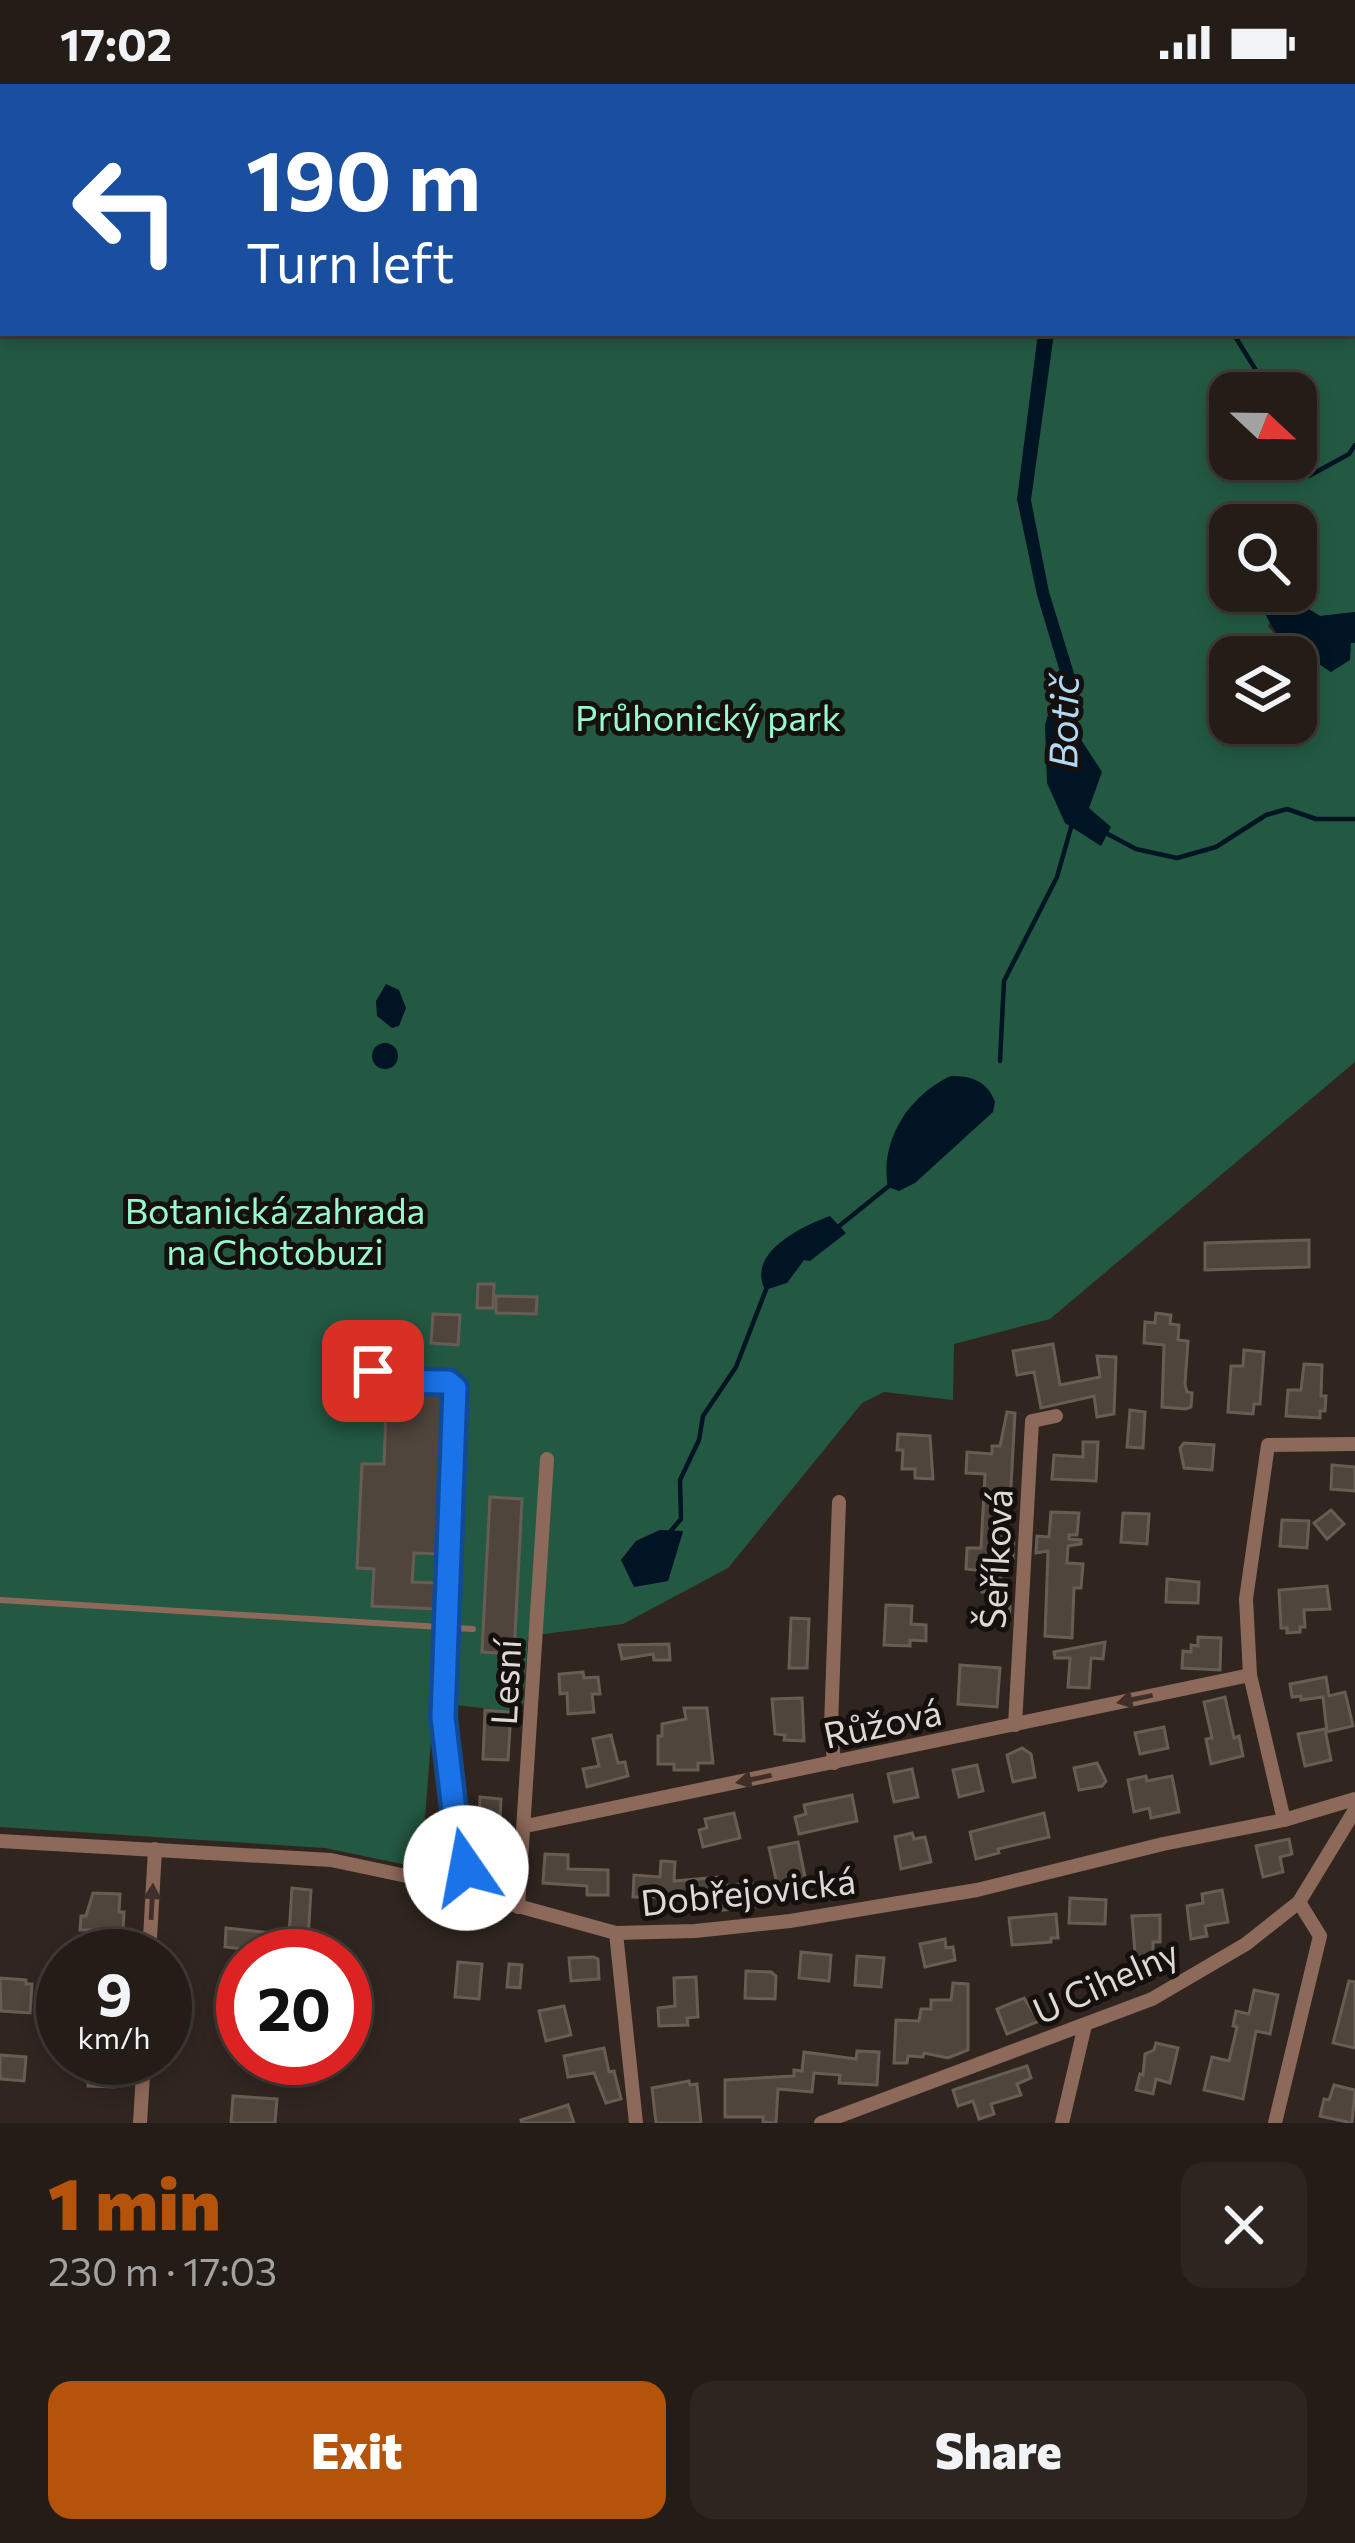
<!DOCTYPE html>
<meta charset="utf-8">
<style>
body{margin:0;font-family:Commissioner,sans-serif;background:#2c2520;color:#f1f3f6;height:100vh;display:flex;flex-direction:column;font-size:45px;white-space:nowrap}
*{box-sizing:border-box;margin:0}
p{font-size:39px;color:#a3a1a1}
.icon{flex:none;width:66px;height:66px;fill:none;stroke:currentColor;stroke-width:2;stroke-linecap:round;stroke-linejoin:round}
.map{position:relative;height:2039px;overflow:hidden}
.sheet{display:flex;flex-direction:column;background:#241c17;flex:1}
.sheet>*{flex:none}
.hud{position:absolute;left:0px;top:0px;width:1356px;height:252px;box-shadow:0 6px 18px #0003,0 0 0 3px #413a36;background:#1a4fa0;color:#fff;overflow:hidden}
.needle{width:78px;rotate:112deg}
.tools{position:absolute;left:1209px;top:288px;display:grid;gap:24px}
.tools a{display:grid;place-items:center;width:108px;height:108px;border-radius:24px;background:#241c17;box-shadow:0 6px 18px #0003,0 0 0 3px #413a36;font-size:60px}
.speed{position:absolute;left:36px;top:1845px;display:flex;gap:24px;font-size:60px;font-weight:700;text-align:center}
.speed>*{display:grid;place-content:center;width:156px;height:156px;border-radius:50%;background:#241c17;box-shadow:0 6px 18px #0003,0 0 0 3px #413a36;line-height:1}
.speed small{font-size:30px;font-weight:400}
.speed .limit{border:18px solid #d22;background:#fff;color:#111}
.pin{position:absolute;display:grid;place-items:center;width:102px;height:102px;color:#fff;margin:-51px;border-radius:24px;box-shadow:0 6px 18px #0006}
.me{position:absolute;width:132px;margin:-66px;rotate:348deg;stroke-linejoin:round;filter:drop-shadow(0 0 9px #0008)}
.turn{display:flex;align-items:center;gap:42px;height:252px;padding:0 48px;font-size:54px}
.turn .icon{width:156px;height:156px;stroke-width:2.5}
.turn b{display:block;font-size:84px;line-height:102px}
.round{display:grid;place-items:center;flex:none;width:126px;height:126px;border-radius:24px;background:#2c2520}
.headline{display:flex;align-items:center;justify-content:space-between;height:204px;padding:0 48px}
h1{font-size:72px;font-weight:800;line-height:90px;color:#b45309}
.button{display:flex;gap:24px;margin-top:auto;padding:24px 48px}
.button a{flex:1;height:138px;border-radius:24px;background:#b45309;color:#fff;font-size:48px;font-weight:800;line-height:138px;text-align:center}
.button a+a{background:#2c2520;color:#f1f3f6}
.status{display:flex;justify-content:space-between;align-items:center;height:84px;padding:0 60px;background:#241c17;direction:ltr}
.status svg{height:33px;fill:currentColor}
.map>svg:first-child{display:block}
.green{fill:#235942;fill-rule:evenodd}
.water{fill:#001423}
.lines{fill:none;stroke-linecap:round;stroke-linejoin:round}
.stream{stroke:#001423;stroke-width:4.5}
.building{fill:#50453d;stroke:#685d55;stroke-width:3}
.service{stroke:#8d695a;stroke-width:6}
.minor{stroke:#8d695a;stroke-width:14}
.oneway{fill:#3f2f28}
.route-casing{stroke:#114b97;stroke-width:30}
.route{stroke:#1a73e8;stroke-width:21}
.labels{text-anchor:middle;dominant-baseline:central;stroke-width:10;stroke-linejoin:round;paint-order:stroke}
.park-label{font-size:36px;fill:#96facc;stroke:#15100d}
.street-label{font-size:36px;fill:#dfd9d4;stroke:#15100d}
.water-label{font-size:39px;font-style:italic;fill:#afd9f4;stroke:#15100d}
</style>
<div class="status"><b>17:02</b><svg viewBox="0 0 49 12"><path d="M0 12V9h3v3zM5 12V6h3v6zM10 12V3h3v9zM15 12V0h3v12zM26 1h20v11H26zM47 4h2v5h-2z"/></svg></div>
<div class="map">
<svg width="1355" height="2039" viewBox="0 0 1355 2039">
<rect width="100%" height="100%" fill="#30261f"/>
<path class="green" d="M0,0H1355V528L1320,532L1286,511L1268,542L1278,554L1331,588L1351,559H1355V978L1050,1235L954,1260L953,1316L884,1308L862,1319L728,1484L623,1540L528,1552L523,1628L434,1619L421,1784L325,1764L0,1743ZM3,3H1353V249H3ZM1230,309H1296V375H1230ZM1230,441H1296V507H1230ZM1230,573H1296V639H1230ZM942,996L886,1079L905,1029ZM660,1446L683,1448L668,1497L621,1476L636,1457Z"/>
<g class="water">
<polygon points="1038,249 1054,249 1031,416 1049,508 1074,589 1069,637 1102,688 1089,724 1111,743 1101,762 1065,739 1047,699 1045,641 1060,588 1037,511 1017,415"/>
<path d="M1258,510L1286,511L1320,532L1355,528V559H1351L1350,576L1331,588C1290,559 1274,561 1258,510Z"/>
<polygon points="386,900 399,906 406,924 399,942 392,944 377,932 376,917"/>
<circle cx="385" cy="972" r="13"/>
<path d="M951,992C972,992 987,997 995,1018L993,1028L915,1099L899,1107L888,1103C879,1057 909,1011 951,992Z"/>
<path d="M830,1132L846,1149L810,1177L804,1176L787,1199L765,1206C746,1168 803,1142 830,1132Z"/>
<polygon points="660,1446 683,1447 668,1497 634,1503 621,1476 636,1457"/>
</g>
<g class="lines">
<g class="stream">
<polyline points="1233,249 1270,309"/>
<polyline points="1296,357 1309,392 1349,370 1355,361"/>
<polyline points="1104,748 1136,765 1177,774 1216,763 1266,731 1287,725 1316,735 1355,735"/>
<polyline points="1000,977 1004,897 1057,793 1072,740"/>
<polyline points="838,1143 890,1101"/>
<polyline points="669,1449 681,1435 680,1396 699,1356 703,1332 736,1283 767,1203"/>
</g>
</g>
<g class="building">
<polygon points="1309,1156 1309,1183 1205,1186 1205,1159"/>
<polygon points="478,1200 494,1200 493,1224 477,1224"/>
<polygon points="496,1212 537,1213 536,1230 496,1229"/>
<polygon points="1156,1229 1171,1231 1170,1240 1179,1241 1178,1256 1188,1257 1185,1300 1187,1308 1192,1309 1191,1323 1186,1325 1162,1323 1164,1261 1144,1259 1145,1238 1155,1239"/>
<polygon points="433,1230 460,1231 458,1261 431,1259"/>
<polygon points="1053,1260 1060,1301 1100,1293 1097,1272 1116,1273 1114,1330 1097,1333 1094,1312 1041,1324 1034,1288 1017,1291 1013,1267"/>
<polygon points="1244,1266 1264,1268 1260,1320 1254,1320 1253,1330 1228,1328 1231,1282 1243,1282"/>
<polygon points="1304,1280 1322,1281 1321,1312 1326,1312 1325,1327 1320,1327 1320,1334 1286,1332 1288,1306 1301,1306"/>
<polygon points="369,1300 378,1304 447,1307 438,1470 414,1469 412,1498 437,1499 435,1525 372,1522 374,1485 357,1484 362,1380 384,1380 386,1328 368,1328"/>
<polygon points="1130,1326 1145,1328 1143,1364 1127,1363"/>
<polygon points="1007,1328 1015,1329 1009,1439 1010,1450 1014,1450 1013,1475 1007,1486 1001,1486 1000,1508 982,1508 983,1487 966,1485 967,1464 981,1464 985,1390 966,1389 967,1368 992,1370 992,1362 1000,1362"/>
<polygon points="898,1350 930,1352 933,1395 915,1394 915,1385 902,1385 903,1366 897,1366"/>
<polygon points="1083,1358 1098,1358 1096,1397 1052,1395 1054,1371 1083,1373"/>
<polygon points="1184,1359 1214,1361 1212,1386 1184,1384 1180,1364"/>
<polygon points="1332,1381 1355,1383 1355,1407 1331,1405"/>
<polygon points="490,1413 522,1415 514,1570 482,1568"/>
<polygon points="1331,1426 1344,1440 1327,1455 1314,1439"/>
<polygon points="1051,1428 1079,1429 1077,1451 1069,1451 1069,1455 1081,1456 1081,1460 1068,1462 1067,1479 1083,1480 1081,1504 1074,1504 1072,1554 1045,1552 1048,1467 1036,1469 1037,1452 1049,1453"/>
<polygon points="1123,1429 1149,1430 1147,1460 1121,1458"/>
<polygon points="1282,1436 1309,1437 1307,1464 1280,1462"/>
<polygon points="1167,1495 1199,1498 1198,1519 1166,1518"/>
<polygon points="1327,1502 1330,1525 1304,1526 1305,1543 1300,1543 1300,1548 1287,1549 1287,1544 1281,1544 1279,1506"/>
<polygon points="886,1521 912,1522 911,1540 926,1541 926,1557 910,1556 910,1562 884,1561"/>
<polygon points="994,1521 1010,1522 1009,1540 993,1539"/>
<polygon points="791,1534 809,1535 807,1584 789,1584"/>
<polygon points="1198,1553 1221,1554 1220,1586 1182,1584 1183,1567 1191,1568 1191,1561 1198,1562"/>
<polygon points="1105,1558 1103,1575 1091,1574 1089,1604 1068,1603 1070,1574 1055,1574 1054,1568"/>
<polygon points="669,1560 670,1576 654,1576 653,1570 622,1575 619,1561"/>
<polygon points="960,1581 1000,1584 997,1623 958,1620"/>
<polygon points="583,1588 584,1594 598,1593 600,1610 592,1610 594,1628 568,1630 567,1609 560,1610 559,1590"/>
<polygon points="1326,1593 1329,1612 1345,1608 1353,1642 1327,1648 1323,1613 1301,1616 1301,1612 1292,1613 1290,1600"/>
<polygon points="1225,1613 1234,1654 1239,1652 1243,1672 1211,1680 1206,1655 1212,1654 1204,1618"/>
<polygon points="802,1614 804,1657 784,1656 785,1651 775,1650 772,1615"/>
<polygon points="684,1624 707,1624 713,1679 698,1679 698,1686 674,1686 674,1680 658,1680 658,1652 662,1652 662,1640 686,1635"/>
<polygon points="485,1626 511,1628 508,1676 483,1675"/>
<polygon points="1164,1643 1168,1664 1140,1670 1135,1649"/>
<polygon points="1325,1645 1331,1676 1305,1682 1298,1650"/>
<polygon points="611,1651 618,1679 625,1678 628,1692 587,1703 583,1685 599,1682 593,1655"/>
<polygon points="1022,1664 1031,1670 1035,1693 1013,1698 1007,1671"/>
<polygon points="1097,1679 1106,1697 1102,1702 1079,1706 1074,1684"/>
<polygon points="977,1681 983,1707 959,1713 953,1686"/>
<polygon points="912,1685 918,1713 894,1718 888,1690"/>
<polygon points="1146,1692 1147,1697 1172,1692 1179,1728 1151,1734 1149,1724 1134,1728 1128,1696"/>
<polygon points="852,1711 857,1737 799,1750 795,1733 806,1730 804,1721"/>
<polygon points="480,1713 501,1715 500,1737 505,1737 503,1777 477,1775"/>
<polygon points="734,1729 740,1754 703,1763 699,1746 707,1744 705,1735"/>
<polygon points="1044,1729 1049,1753 998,1765 999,1769 976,1775 970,1748"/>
<polygon points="912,1749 914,1755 925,1753 931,1778 901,1785 895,1753"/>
<polygon points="1289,1755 1292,1770 1280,1773 1283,1788 1263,1793 1256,1762"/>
<polygon points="798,1758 806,1798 778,1804 769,1764"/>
<polygon points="545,1770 568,1771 568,1785 608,1786 608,1811 587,1811 587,1802 543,1799"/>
<polygon points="661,1777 675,1778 674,1797 721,1793 721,1802 752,1799 754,1823 713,1827 712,1813 633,1813 634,1791 660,1793"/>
<polygon points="292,1804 311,1806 307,1872 225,1863 226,1844 289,1851"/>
<polygon points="1222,1806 1228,1838 1205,1842 1207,1852 1191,1855 1187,1822 1203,1819 1202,1810"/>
<polygon points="93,1809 120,1810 119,1828 124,1828 123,1848 118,1848 117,1860 91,1858 91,1846 80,1846 81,1832 86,1832"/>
<polygon points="1070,1814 1106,1816 1105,1840 1069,1839"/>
<polygon points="1056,1830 1058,1854 1051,1854 1051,1858 1012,1861 1009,1834"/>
<polygon points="1160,1831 1160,1858 1153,1858 1153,1875 1159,1885 1121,1907 1114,1894 1136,1881 1132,1832"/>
<polygon points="945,1855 946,1864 953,1863 955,1876 925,1883 920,1860"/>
<polygon points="801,1868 831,1871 829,1897 799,1894"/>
<polygon points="857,1872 884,1874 881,1903 855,1901"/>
<polygon points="593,1873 598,1875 599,1895 571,1897 569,1874"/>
<polygon points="458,1878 482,1880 479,1915 455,1913"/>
<polygon points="509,1880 522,1881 520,1904 507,1903"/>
<polygon points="746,1887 771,1888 776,1892 775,1915 745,1914"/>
<polygon points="696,1893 698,1933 687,1934 688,1941 659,1942 658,1924 675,1922 674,1894"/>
<polygon points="0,1894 26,1896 26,1900 32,1900 30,1929 1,1927"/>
<polygon points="1349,1897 1355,1898 1355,1964 1333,1959"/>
<polygon points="953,1899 968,1900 968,1966 948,1974 924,1969 923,1973 908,1972 907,1979 894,1979 896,1936 919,1937 921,1925 931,1925 931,1916 951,1916"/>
<polygon points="1254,1906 1278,1911 1270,1950 1256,1947 1243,2015 1204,2006 1212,1973 1229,1977 1237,1943 1233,1942 1236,1927 1249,1930"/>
<polygon points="1024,1914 1039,1937 1007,1950 997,1925"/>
<polygon points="564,1922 571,1951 546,1957 539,1927"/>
<polygon points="1156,1959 1178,1964 1170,1999 1156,1995 1153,2010 1136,2006 1140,1990 1143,1991 1145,1970 1154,1966"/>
<polygon points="604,1964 609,1988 614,1987 621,2015 606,2019 594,1989 568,1993 564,1972"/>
<polygon points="857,1967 879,1968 877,2001 839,1999 840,1991 814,1989 812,2008 778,2005 776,2039 763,2038 763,2033 725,2033 725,1996 794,1992 794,1986 802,1987 804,1968 856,1975"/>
<polygon points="0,1971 26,1973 24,1997 0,1995"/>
<polygon points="89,1974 115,1974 114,2003 88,2002"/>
<polygon points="1027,1982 1031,1994 1017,2000 1021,2011 991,2020 994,2030 979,2035 973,2017 958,2022 953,2006"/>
<polygon points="689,1997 690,2001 697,2000 701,2039 656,2039 652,2004"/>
<polygon points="1334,2001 1355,2006 1352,2039 1320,2032 1324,2015 1329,2016"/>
<polygon points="233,2012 277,2015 275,2039 231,2039"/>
<polygon points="568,2021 574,2039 522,2039 521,2036"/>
</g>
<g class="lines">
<g class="service">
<polyline points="373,1287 378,1297 448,1298 455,1304 443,1633 460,1777 473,1787 518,1800"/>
<polyline points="0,1516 473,1545"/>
</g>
<g class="minor">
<polyline points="1015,1641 1032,1337 1056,1332"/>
<polyline points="834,1679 831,1642 839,1418"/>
<polyline points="1284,1736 1250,1591 1246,1515 1268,1361 1355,1360"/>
<polyline points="526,1742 1250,1591"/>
<polyline points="0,1757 331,1776 416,1794 616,1849 695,1847 790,1837 977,1806 1163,1760 1284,1736 1355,1715"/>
<polyline points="518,1823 547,1375"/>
<polyline points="616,1849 636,2039"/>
<polyline points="149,1872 155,1765"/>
<polyline points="140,2039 144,1974"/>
<polyline points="821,2039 1152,1915 1246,1860 1299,1818 1355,1726"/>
<polyline points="1062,2039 1085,1941"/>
<polyline points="1275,2039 1320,1852 1299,1818"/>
</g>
</g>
<defs><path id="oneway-solid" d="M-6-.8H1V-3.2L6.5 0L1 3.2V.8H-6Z" transform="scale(3)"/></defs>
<g class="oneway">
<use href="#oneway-solid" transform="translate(1135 1615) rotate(168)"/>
<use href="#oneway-solid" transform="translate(754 1695) rotate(168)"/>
<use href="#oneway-solid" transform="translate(152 1818) rotate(-87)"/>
</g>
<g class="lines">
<g class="route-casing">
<polyline id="route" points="373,1287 378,1297 448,1298 455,1304 443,1633 460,1777 466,1784"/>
</g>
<use href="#route" class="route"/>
</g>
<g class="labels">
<g class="park-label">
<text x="708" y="632">Průhonický park</text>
<text x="275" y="1125">Botanická zahrada<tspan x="275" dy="41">na Chotobuzi</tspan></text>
</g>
<g class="street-label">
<text transform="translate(994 1475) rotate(-87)">Šeříková</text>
<text transform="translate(504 1598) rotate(-87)">Lesní</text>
<text transform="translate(882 1638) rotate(-12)">Růžová</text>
<text transform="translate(748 1806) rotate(-6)">Dobřejovická</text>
<text transform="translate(1105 1896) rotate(-24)">U Cihelny</text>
</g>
<g class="water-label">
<text transform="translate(1062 638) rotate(-89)">Botič</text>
</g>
</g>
</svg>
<div class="tools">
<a><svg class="needle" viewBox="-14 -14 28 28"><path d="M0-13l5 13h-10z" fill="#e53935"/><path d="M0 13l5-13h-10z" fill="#a3a1a1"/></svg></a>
<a><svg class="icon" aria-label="search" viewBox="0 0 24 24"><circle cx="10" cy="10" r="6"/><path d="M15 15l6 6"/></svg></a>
<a><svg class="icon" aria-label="layers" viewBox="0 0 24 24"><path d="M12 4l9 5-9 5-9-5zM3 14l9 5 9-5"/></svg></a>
</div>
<div class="speed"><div>9<small>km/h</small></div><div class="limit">20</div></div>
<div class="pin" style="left:373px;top:1287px;background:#d93025"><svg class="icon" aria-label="arrive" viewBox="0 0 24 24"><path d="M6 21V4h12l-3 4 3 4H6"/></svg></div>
<svg class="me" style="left:466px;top:1784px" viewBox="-20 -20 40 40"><circle r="19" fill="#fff"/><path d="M0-13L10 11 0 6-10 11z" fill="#1a73e8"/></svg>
<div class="hud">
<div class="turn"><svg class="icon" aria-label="left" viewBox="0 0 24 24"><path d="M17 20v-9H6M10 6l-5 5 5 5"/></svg><div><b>190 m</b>Turn left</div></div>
</div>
</div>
<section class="sheet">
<div class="headline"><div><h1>1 min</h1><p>230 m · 17:03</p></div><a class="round"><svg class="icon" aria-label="close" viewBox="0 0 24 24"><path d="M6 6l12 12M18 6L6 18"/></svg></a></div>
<div class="button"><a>Exit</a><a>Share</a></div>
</section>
